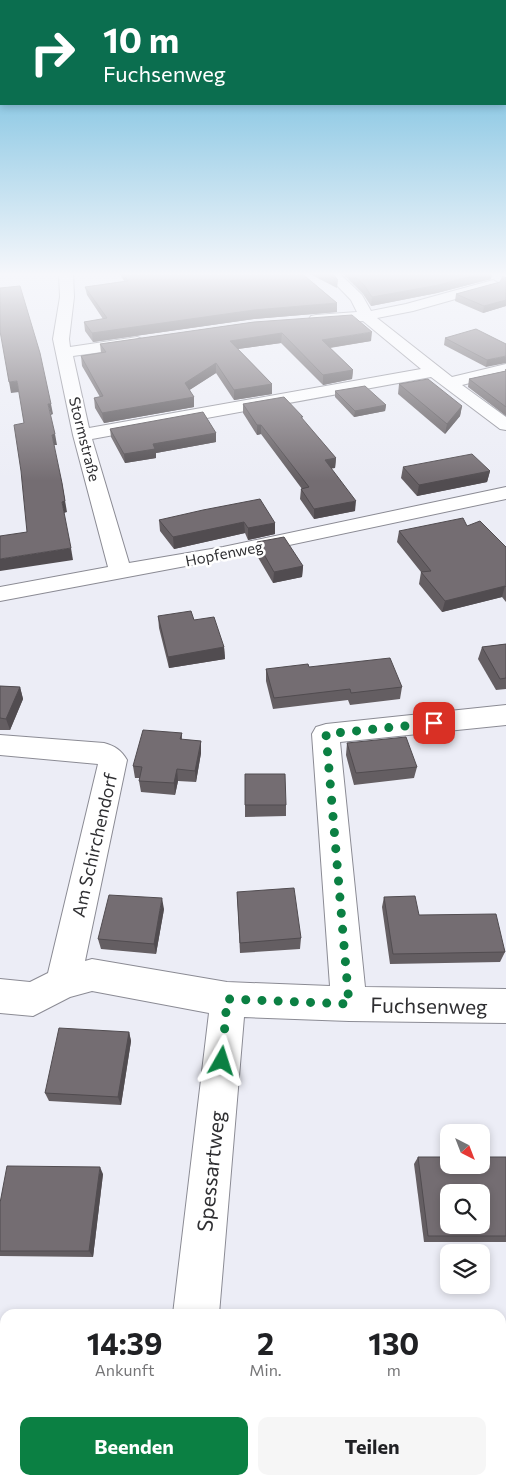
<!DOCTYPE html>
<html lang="de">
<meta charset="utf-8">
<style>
body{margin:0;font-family:Commissioner,sans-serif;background:#f6f6f6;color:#202124;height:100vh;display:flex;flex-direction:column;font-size:19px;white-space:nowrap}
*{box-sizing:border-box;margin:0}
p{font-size:16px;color:#757577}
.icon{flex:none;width:28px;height:28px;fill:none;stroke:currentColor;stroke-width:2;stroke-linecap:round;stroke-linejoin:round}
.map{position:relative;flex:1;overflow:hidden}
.details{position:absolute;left:0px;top:1309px;width:506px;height:176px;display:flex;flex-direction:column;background:#fff;border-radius:15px 15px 0 0;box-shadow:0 2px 8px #0003}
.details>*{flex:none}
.top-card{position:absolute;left:0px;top:0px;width:506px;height:105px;box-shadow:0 2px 8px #0003;background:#0b6e4f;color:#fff;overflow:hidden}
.needle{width:32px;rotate:138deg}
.fabs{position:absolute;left:440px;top:1124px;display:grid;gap:10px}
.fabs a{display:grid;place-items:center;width:50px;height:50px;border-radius:10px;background:#fff;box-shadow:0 2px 8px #0003;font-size:25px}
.pin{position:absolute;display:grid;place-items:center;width:42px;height:42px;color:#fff;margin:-21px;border-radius:10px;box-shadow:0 2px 8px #0006}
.me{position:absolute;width:55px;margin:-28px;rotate:6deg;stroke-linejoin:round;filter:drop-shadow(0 0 4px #0008)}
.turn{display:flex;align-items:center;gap:18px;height:105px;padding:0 20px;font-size:22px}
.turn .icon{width:65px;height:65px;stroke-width:2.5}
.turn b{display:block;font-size:35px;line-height:42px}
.eta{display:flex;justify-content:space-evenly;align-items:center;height:85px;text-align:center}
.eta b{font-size:30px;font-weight:700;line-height:35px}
.cta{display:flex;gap:10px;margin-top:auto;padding:10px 20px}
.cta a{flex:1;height:58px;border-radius:10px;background:#0b8043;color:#fff;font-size:20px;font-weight:700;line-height:58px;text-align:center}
.cta a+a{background:#f6f6f6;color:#202124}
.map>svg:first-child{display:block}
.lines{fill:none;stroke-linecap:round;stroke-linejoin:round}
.street-casing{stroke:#8b8b94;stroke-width:2}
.street{fill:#fff;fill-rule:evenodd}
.wall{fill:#645e62}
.shaded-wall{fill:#514c50}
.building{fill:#746d72;stroke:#514c50;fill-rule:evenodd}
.route{stroke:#0b8043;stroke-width:9;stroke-dasharray:0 16.2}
.labels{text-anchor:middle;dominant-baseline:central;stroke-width:5;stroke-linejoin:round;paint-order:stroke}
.far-street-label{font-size:15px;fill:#2f2f32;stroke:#fff}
.street-label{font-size:18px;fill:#2f2f32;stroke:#fff}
.near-street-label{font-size:21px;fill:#2f2f32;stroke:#fff}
</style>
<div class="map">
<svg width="506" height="1484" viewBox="0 0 506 1484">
<rect width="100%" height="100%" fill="#ecedf6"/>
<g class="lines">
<g class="street-casing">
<g id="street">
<polygon points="59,273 73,273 74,297 69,339 70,347 137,337 142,339 145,342 142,345 137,347 73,356 89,428 421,369 363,321 311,322 309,319 311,316 316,315 357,312 351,300 325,273 339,273 362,295 371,311 406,304 493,280 500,284 498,287 413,311 377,318 452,377 506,364 506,374 462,385 506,417 506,430 500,429 431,377 92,439 129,563 223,547 506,487 506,499 223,559 0,601 0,587 108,567 73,435 53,339 60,297"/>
<path d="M506,705V725L340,742L365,987L506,989V1023L349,1021L244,1017L219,1314H173L209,1013L92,991L70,997L33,1016L0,1013V979L30,982L48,973L98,764L0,755V735L104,743C115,746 121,750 127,760L85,961L92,959L227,982L330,986L312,734L316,727L326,724Z"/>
<polygon points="146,1480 201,1480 199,1484 145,1484"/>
<polygon points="235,1480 493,1480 494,1484 237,1484"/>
</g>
</g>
<use href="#street" class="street"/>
</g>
<g class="wall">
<polygon points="119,273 302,273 337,303 337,312 254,319 93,342 85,331 84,322 103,319 87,295 85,287 124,281"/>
<polygon points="308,273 332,273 338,280 337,288"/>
<polygon points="342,273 492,273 491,279 437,293 371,306 363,294"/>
<polygon points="506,278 506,306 483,313 455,301 456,294 500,282"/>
<polygon points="254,322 371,341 330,348 353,370 352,379 323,385 281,343 238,349 272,384 272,394 234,400 216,373 189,390 194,397 194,407 104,423 95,408 94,398 100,397 82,366 81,356 101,353 100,344"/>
<polygon points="445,338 506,344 486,367 444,345"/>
<polygon points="505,369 506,369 506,416 468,387 469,379 505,371"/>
<polygon points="399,384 462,406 460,416 445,434 398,394"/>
<polygon points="335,391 386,405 385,411 354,417 335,397"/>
<polygon points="243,404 303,420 336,458 335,468 331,468 355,511 314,519 300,499 301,489 302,489 261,434 257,435 243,413"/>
<polygon points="110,429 216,433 216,442 156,453 156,458 125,463 111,437"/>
<polygon points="403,467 490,471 487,482 417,496 401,478"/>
<polygon points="159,520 275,523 275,534 248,540 245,533 174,549 160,531"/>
<polygon points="467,526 506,547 506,602 502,597 442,612 419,584 421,572 397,542 399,531"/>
<polygon points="257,542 303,566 302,577 273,583 256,554"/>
<polygon points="158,616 194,620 224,647 225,659 169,668 159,628"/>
<polygon points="506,644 506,689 496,690 478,659 482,647"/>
<polygon points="309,667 402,687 400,699 350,705 348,700 273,709 266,681 266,669"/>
<polygon points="0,686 20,687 23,699 10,730 0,730"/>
<polygon points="182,733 182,740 201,741 201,753 196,782 178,781 175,795 141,792 139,781 140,778 135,778 133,766"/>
<polygon points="347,743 417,767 414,778 354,785 346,755"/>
<polygon points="245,774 286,805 286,816 245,817"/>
<polygon points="237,892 301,938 300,949 240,953"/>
<polygon points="384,897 419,915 505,952 500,962 390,964 382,907"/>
<polygon points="164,909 156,954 101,949 98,939"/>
<polygon points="129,1032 131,1041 121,1105 49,1101 45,1093"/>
<polygon points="418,1157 506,1157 506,1242 424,1242 414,1164"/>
<polygon points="103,1174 93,1257 0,1256 0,1203"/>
</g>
<g class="shaded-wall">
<polygon points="482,273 492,273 491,279 437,293 371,306 372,297"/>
<polygon points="506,300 506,306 483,313 484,306"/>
<polygon points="337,303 337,312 254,319 93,342 92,333 254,310"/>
<polygon points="372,332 371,341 321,349 322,340"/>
<polygon points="282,333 281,343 230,350 230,341"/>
<polygon points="506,356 506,363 486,367 487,360"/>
<polygon points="216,363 216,373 185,393 185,383"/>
<polygon points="353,370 352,379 323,385 323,375"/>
<polygon points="17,381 19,392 11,393 9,382"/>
<polygon points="272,384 272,394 234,400 234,390"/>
<polygon points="194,397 194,407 104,423 102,413"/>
<polygon points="48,404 51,404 53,414 51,415"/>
<polygon points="386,405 385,411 354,417 355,411"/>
<polygon points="462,406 460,416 445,434 447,424"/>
<polygon points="257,425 261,425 261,434 257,435"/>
<polygon points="216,433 216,442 156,453 156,458 125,463 124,454 153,444"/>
<polygon points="55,434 57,445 54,445 52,435"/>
<polygon points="336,458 335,468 324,470 325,460"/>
<polygon points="490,471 487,482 417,496 419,485"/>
<polygon points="62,483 67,512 64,513 62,502"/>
<polygon points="356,501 355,511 314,519 314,509"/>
<polygon points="244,522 245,533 174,549 173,537"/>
<polygon points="275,523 275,534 248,540 248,528"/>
<polygon points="71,548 73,560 0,571 0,559"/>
<polygon points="303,566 302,577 273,583 274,572"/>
<polygon points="505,586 502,597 442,612 445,601"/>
<polygon points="224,647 225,659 169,668 168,657"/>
<polygon points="20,687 23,699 10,730 6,719"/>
<polygon points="201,741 201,753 196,782 195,771"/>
<polygon points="177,769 178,781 175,795 174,783"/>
<polygon points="162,898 164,909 156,954 154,944"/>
<polygon points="129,1032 131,1041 121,1105 118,1097"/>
<polygon points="100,1167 103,1174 93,1257 89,1251"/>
<polygon points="5,1476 5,1480 8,1480 7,1481 0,1482"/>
</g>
<g class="building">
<polygon points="123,273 301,273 337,303 254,310 92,333 84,322 107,318 85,287 128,281"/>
<polygon points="325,273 332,273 338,280"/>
<polygon points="351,273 482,273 439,285 372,297 364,285"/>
<polygon points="503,276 506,278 506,300 484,306 456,294 500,282"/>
<polygon points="20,286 40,353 51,404 48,404 55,434 52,435 62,483 65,501 62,502 71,548 0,559 0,536 27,532 21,471 14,425 24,423 17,381 9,382 0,331 0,288"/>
<polygon points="352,315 372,332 322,340 353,370 323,375 282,333 230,341 272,384 234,390 216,363 185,383 194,397 102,413 94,398 103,396 81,356 106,352 100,344 254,322"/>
<polygon points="476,329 506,344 506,356 487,360 445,338"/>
<polygon points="506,371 506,407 469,379"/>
<polygon points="428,379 462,406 447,424 399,384"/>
<polygon points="365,386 386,405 355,411 335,391"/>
<polygon points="284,397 303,417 301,417 336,458 325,460 356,501 314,509 301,489 309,487 261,425 257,425 243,404"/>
<polygon points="203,412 216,433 153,444 155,449 124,454 110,429"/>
<polygon points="472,454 490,471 419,485 403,467"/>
<polygon points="260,499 275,523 248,528 244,522 173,537 159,520 203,510"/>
<polygon points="463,518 467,526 480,521 506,547 506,587 505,586 445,601 421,572 431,571 399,531"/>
<polygon points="284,537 303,566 274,572 257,542"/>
<polygon points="191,611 194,620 214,617 224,647 168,657 158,616"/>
<polygon points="506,644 506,678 500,679 482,647"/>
<polygon points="390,658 402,687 351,693 350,689 274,698 266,669 308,664 309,667"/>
<polygon points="0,686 20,687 6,719 0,718"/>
<polygon points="143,730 182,733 180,739 201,741 195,771 177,769 174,783 139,781 142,767 133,766"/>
<polygon points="406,737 417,767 356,773 347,743"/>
<polygon points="245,774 285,774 286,805 245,805"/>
<polygon points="294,888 301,938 240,943 237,892"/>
<polygon points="109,895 162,898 154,944 98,939"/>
<polygon points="415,896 419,915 496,914 505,952 393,954 384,897"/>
<polygon points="59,1028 129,1032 118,1097 45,1093"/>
<path d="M418,1157H449V1165H481V1157H506V1236H428ZM449,1192H481V1225H449Z"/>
<polygon points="7,1166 100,1167 89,1251 0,1251 0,1203"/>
<polygon points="5,1367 5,1476 0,1481 0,1372"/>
</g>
<linearGradient id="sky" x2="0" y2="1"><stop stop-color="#55b0d8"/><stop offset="0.57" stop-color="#f6f7fb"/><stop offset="1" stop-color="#f6f7fb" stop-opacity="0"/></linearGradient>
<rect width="506" height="481" fill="url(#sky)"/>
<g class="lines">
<polyline class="route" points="222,1061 227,999 349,1004 326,734 434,723"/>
</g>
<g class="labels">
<g class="far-street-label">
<text transform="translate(85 439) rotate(76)">Stormstraße</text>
<text transform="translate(224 553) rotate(-11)">Hopfenweg</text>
</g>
<g class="street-label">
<text transform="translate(94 845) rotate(-77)">Am Schirchendorf</text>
</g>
<g class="near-street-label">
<text transform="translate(429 1005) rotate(1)">Fuchsenweg</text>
<text transform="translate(210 1171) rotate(-84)">Spessartweg</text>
</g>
</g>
</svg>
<div class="fabs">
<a><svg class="needle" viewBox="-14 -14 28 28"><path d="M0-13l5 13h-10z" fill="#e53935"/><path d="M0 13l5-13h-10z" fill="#757577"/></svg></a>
<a><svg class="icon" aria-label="search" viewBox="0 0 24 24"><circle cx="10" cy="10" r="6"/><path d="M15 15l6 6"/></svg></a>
<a><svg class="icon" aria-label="layers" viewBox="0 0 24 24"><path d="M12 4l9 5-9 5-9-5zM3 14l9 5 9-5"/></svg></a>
</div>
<div class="pin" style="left:434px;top:723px;background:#d93025"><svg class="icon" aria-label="arrive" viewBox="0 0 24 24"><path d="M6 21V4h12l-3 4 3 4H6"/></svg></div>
<svg class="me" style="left:222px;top:1061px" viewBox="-20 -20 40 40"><path d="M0-17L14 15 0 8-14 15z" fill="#0b8043" stroke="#fff" stroke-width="4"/></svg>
<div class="top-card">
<div class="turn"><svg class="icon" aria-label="right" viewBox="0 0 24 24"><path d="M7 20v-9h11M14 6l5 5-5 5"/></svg><div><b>10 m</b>Fuchsenweg</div></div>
</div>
<section class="details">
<div class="eta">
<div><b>14:39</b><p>Ankunft</p></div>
<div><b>2</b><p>Min.</p></div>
<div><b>130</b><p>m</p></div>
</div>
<div class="cta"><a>Beenden</a><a>Teilen</a></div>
</section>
</div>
